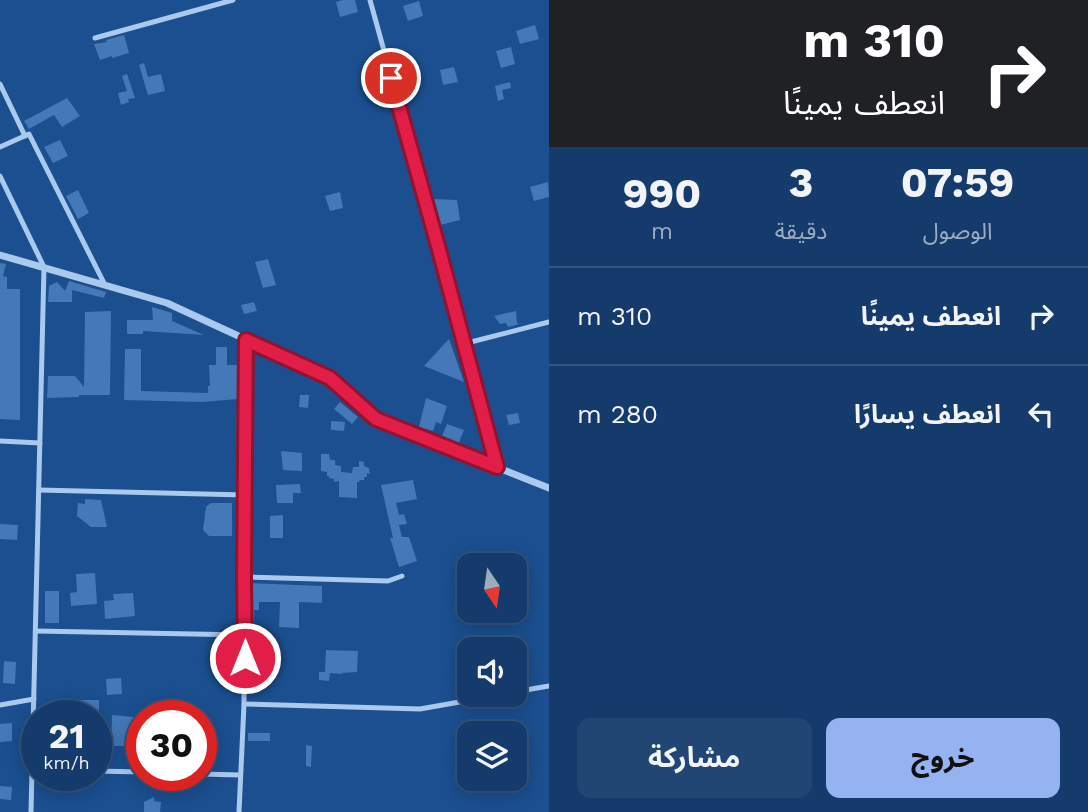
<!DOCTYPE html>
<html lang="ar">
<meta charset="utf-8">
<style>
body{margin:0;font-family:"Work Sans","Noto Sans Arabic",sans-serif;background:#214673;color:#f1f3f6;direction:rtl;height:100vh;display:flex;flex-direction:column;font-size:26px;white-space:nowrap}
*{box-sizing:border-box;margin:0}
p{font-size:23px;color:#9dadc1}
.icon{flex:none;width:38px;height:38px;fill:none;stroke:currentColor;stroke-width:2;stroke-linecap:round;stroke-linejoin:round}
.map{position:relative;flex:1;overflow:hidden;direction:ltr}
.drawer{display:flex;flex-direction:column;background:#143b6b;width:539px}
.drawer>*{flex:none}
.guide{background:#202124;color:#fff;overflow:hidden}
.needle{width:46px;rotate:167deg}
.buttons{position:absolute;left:457px;top:553px;display:grid;gap:14px}
.buttons a{display:grid;place-items:center;width:70px;height:70px;border-radius:14px;background:#143b6b;box-shadow:0 4px 18px #0003,0 0 0 2px #33557e;font-size:35px}
.speed{position:absolute;left:21px;top:700px;display:flex;gap:14px;font-size:35px;font-weight:700;text-align:center}
.speed>*{display:grid;place-content:center;width:91px;height:91px;border-radius:50%;background:#143b6b;box-shadow:0 4px 18px #0003,0 0 0 2px #33557e;line-height:1}
.speed small{font-size:18px;font-weight:400}
.speed .limit{border:10px solid #d22;background:#fff;color:#111}
.pin{position:absolute;display:grid;place-items:center;width:60px;height:60px;color:#fff;margin:-30px;border:4px solid #fff;border-radius:50%;box-shadow:0 2px 7px #0007}
.me{position:absolute;width:77px;margin:-38px;rotate:0deg;stroke-linejoin:round;filter:drop-shadow(0 0 5px #0008)}
.turn{display:flex;align-items:center;gap:24px;height:147px;padding:0 28px;font-size:32px}
.turn .icon{width:91px;height:91px;stroke-width:2.5}
.turn b{display:block;font-size:49px;line-height:60px}
.eta{display:flex;justify-content:space-evenly;align-items:center;height:119px;text-align:center}
.eta b{font-size:42px;font-weight:700;line-height:49px}
.primary-button{display:flex;gap:14px;margin-top:auto;padding:14px 28px}
.primary-button a{flex:1;height:80px;border-radius:14px;background:#95b2f1;color:#111;font-size:28px;font-weight:700;line-height:80px;text-align:center}
.primary-button a+a{background:#214673;color:#f1f3f6}
ul{padding:0;list-style:none}
li{display:flex;align-items:center;gap:21px;height:98px;padding:0 28px;border-top:2px solid #33557e}
li div{flex:1}
li b{display:block;font-size:26px}
li em{font-style:normal}
main{display:flex;flex:1;min-height:0}
.map>svg:first-child{display:block}
.building{fill:#4478b7}
.lines{fill:none;stroke-linecap:round;stroke-linejoin:round}
.minor{stroke:#a9c9ee;stroke-width:5}
.tertiary{stroke:#a9c9ee;stroke-width:7}
.route-casing{stroke:#92132f;stroke-width:18}
.route{stroke:#e11d48;stroke-width:12}
</style>
<main>
<section class="drawer">
<div class="guide">
<div class="turn"><svg class="icon" aria-label="right" viewBox="0 0 24 24"><path d="M7 20v-9h11M14 6l5 5-5 5"/></svg><div><b>310 m</b>انعطف يمينًا</div></div>
</div>
<div class="eta">
<div><b>07:59</b><p>الوصول</p></div>
<div><b>3</b><p>دقيقة</p></div>
<div><b>990</b><p>m</p></div>
</div>
<ul>
<li><svg class="icon" aria-label="right" viewBox="0 0 24 24"><path d="M7 20v-9h11M14 6l5 5-5 5"/></svg><div><b>انعطف يمينًا</b></div><em>310 m</em></li>
<li><svg class="icon" aria-label="left" viewBox="0 0 24 24"><path d="M17 20v-9H6M10 6l-5 5 5 5"/></svg><div><b>انعطف يسارًا</b></div><em>280 m</em></li>
</ul>
<div class="primary-button"><a>خروج</a><a>مشاركة</a></div>
</section>
<div class="map">
<svg width="549" height="812" viewBox="0 0 549 812">
<rect width="100%" height="100%" fill="#1b4f8f"/>
<g class="building">
<polygon points="343,0 355,0 358,12 340,17 336,2"/>
<polygon points="419,1 423,16 408,21 403,6"/>
<polygon points="535,25 539,39 520,44 516,31"/>
<polygon points="124,35 129,53 112,58 112,56 100,60 94,44 107,42 106,40"/>
<polygon points="511,47 515,64 501,68 496,51"/>
<polygon points="144,63 148,77 161,74 165,91 148,95 139,65"/>
<polygon points="454,67 458,82 443,85 440,70"/>
<polygon points="127,74 135,98 128,99 129,102 121,105 118,93 127,91 122,76"/>
<polygon points="510,82 511,88 502,90 504,99 498,101 495,86"/>
<polygon points="67,98 80,116 62,127 54,115 29,129 24,121"/>
<polygon points="60,140 68,156 53,163 44,147"/>
<polygon points="548,182 549,197 534,201 530,187"/>
<polygon points="78,190 89,213 78,219 66,196"/>
<polygon points="340,192 343,208 330,211 325,196"/>
<polygon points="434,199 457,200 460,220 440,225"/>
<polygon points="268,259 276,285 263,288 255,262"/>
<polygon points="0,263 6,264 3,276 7,277 7,289 20,289 20,420 0,419"/>
<polygon points="69,281 106,292 104,298 72,290 72,302 48,302 49,286 57,282 65,291"/>
<polygon points="254,302 257,311 244,314 241,305"/>
<polygon points="152,307 172,313 172,321 204,335 143,331 143,334 127,334 127,320 153,320"/>
<polygon points="111,311 110,395 79,395 79,397 47,398 48,376 75,376 84,387 85,312"/>
<polygon points="516,311 517,323 519,324 508,327 506,323 500,324 494,316"/>
<polygon points="449,339 464,382 424,366"/>
<polygon points="216,347 227,347 227,365 238,365 237,399 203,402 124,400 125,349 141,349 141,391 208,393 208,386 210,386 209,365 216,365"/>
<polygon points="300,395 309,395 308,408 299,407"/>
<polygon points="426,398 447,406 441,424 436,422 433,431 419,427"/>
<polygon points="340,402 358,417 352,424 334,409"/>
<polygon points="518,413 520,423 509,425 506,415"/>
<polygon points="331,421 345,422 344,431 331,430"/>
<polygon points="447,424 464,430 458,445 444,440 445,437 442,436"/>
<polygon points="281,451 302,453 302,471 283,470"/>
<polygon points="321,454 329,454 330,460 335,460 335,465 341,466 341,472 352,473 353,467 359,467 359,461 364,462 364,466 369,468 370,474 367,473 367,477 364,477 364,480 359,480 360,482 357,482 357,498 339,497 339,481 334,482 334,479 329,478 329,476 327,476 327,472 321,471"/>
<polygon points="413,480 417,499 396,503 399,515 404,514 407,524 399,525 402,537 409,537 417,561 399,567 390,538 393,538 381,485"/>
<polygon points="300,484 301,493 293,493 293,503 277,503 276,485"/>
<polygon points="85,499 101,500 107,527 91,527 77,516 78,503 85,504"/>
<polygon points="211,503 232,503 232,536 209,536 203,530 206,507"/>
<polygon points="283,515 283,538 270,538 270,516"/>
<polygon points="0,524 18,525 17,540 0,539"/>
<polygon points="95,573 97,604 71,606 70,593 77,592 76,574"/>
<polygon points="249,583 322,586 322,603 299,602 299,628 279,627 280,602 259,602 259,610 254,610 254,629 249,629"/>
<rect x="45" y="591" width="14" height="32"/>
<polygon points="133,593 135,616 105,619 104,601 114,600 113,594"/>
<polygon points="326,650 358,651 357,672 342,673 342,674 330,673 329,681 319,680 319,672 328,672 325,672"/>
<polygon points="4,661 16,662 15,684 3,683"/>
<polygon points="121,678 122,694 107,695 106,679"/>
<rect x="79" y="700" width="20" height="16"/>
<polygon points="112,715 133,717 133,746 111,746"/>
<polygon points="12,723 12,741 0,742 0,724"/>
<rect x="248" y="733" width="22" height="8"/>
<polygon points="306,745 312,746 311,767 306,766"/>
<polygon points="0,786 12,787 11,800 0,799"/>
<polygon points="154,797 154,801 161,802 160,812 144,812 144,802"/>
</g>
<g class="lines">
<g class="minor">
<polyline points="370,0 438,246 497,467"/>
<polyline points="95,38 233,0"/>
<polyline points="0,84 25,136"/>
<polyline points="0,147 29,134 105,285"/>
<polyline points="0,176 44,267 31,812"/>
<polyline points="463,344 549,322"/>
<polyline points="0,441 40,443"/>
<polyline points="39,490 245,495"/>
<polyline points="244,577 388,581 402,576"/>
<polyline points="36,631 245,635"/>
<polyline points="514,692 549,686"/>
<polyline points="244,704 420,709 499,695"/>
<polyline points="0,705 34,699"/>
<polyline points="96,771 142,772"/>
<polyline points="201,774 240,775"/>
<polyline points="239,812 244,704 244,577 246,340"/>
</g>
<polyline class="tertiary" points="0,255 167,303 329,378 376,419 549,488"/>
</g>
<g class="lines">
<g class="route-casing">
<polyline id="route" points="245,658 244,577 246,340 330,378 376,419 497,467 438,246 391,78"/>
</g>
<use href="#route" class="route"/>
</g>
</svg>
<div class="buttons">
<a><svg class="needle" viewBox="-14 -14 28 28"><path d="M0-13l5 13h-10z" fill="#e53935"/><path d="M0 13l5-13h-10z" fill="#9dadc1"/></svg></a>
<a><svg class="icon" aria-label="sound" viewBox="0 0 24 24"><path d="M4 9h4l5-4v14l-5-4H4zM17 9q2 3 0 6"/></svg></a>
<a><svg class="icon" aria-label="layers" viewBox="0 0 24 24"><path d="M12 4l9 5-9 5-9-5zM3 14l9 5 9-5"/></svg></a>
</div>
<div class="speed"><div>21<small>km/h</small></div><div class="limit">30</div></div>
<div class="pin" style="left:391px;top:78px;background:#d93025"><svg class="icon" aria-label="arrive" viewBox="0 0 24 24"><path d="M6 21V4h12l-3 4 3 4H6"/></svg></div>
<svg class="me" style="left:245px;top:658px" viewBox="-20 -20 40 40"><circle r="17" fill="#e11d48" stroke="#fff" stroke-width="3"/><path d="M0-11L8 9 0 5-8 9z" fill="#fff"/></svg>
</div>
</main>
